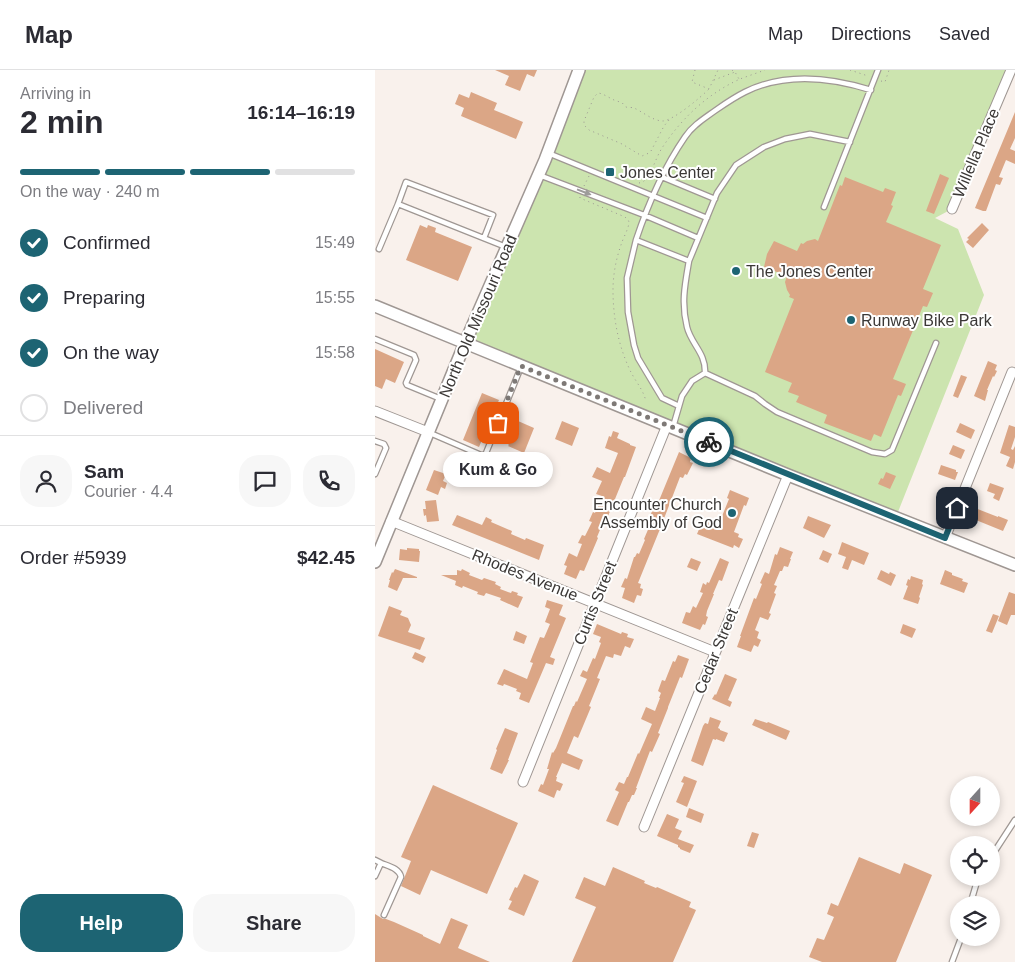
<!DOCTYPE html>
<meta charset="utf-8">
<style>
:root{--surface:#fff;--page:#f7f7f7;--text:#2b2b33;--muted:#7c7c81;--line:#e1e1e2;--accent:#1d6473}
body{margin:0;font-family:Helvetica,sans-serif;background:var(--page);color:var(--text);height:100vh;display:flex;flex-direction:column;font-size:19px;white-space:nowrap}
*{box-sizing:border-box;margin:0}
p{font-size:16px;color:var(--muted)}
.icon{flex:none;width:28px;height:28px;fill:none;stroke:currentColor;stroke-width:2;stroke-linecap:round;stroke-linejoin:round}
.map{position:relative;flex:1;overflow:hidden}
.side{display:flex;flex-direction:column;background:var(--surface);width:375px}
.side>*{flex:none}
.needle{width:32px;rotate:201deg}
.tools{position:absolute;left:575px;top:706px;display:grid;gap:10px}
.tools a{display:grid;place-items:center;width:50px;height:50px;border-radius:50%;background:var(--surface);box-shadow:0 2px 8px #0003;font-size:25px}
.pin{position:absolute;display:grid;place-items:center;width:42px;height:42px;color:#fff;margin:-21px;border-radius:10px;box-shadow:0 2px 8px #0006}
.courier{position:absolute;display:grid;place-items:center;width:50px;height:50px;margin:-25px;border:4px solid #1d6473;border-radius:50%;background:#fff;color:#222;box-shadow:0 1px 6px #0007}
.bubble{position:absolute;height:35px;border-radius:18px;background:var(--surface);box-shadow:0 2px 8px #0003;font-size:16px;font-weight:700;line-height:35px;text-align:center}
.headline em{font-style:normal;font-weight:700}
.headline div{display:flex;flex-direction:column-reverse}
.headline{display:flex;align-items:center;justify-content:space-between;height:85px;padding:0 20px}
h1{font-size:32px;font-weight:700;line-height:38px}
.bar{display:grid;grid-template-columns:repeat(4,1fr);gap:8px 5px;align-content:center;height:60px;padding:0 20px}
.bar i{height:6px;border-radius:4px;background:var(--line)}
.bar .current{background:var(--accent)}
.bar p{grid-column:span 4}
.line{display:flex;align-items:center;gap:12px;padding:0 20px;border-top:1px solid var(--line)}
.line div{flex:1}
.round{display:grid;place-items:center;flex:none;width:52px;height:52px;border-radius:20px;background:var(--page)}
ol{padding:0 20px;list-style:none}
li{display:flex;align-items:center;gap:15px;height:55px}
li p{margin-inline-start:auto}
li .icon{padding:5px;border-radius:50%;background:var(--accent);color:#fff;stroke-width:4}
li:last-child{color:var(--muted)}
li i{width:28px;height:28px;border:2px solid var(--line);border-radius:50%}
.primary-button{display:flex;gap:10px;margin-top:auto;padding:10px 20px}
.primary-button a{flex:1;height:58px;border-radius:20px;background:var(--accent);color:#fff;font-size:20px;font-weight:700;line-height:58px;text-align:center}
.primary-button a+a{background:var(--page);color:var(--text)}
header{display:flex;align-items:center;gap:30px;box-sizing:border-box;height:70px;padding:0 25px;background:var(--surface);border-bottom:1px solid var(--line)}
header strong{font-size:24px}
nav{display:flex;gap:28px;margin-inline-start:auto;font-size:18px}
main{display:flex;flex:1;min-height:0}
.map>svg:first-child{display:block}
.green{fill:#cce4af}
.building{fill:#dba686}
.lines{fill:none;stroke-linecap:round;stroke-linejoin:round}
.service-casing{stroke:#9f9793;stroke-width:7}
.minor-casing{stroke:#9f9793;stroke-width:11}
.secondary-casing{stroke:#9f9793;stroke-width:14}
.path{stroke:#9c9793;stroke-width:1;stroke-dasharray:1 4;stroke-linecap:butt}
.service{stroke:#fff;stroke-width:4.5}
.minor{stroke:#fff;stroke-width:9}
.secondary{stroke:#fff;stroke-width:11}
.oneway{fill:#9d9c9a}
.done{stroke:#7e7976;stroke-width:5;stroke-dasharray:0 9}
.route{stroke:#1d6473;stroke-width:6}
.poi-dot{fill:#1d6473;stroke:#fff;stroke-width:2}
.labels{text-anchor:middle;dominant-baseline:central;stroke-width:4;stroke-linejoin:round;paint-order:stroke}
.street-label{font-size:16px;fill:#3b3836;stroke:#fff}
.poi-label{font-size:16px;fill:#3b3836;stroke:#fff;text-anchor:start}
</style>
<header>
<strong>Map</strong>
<nav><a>Map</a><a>Directions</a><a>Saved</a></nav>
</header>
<main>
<section class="side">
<div class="headline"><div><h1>2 min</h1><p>Arriving in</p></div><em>16:14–16:19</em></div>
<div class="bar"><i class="current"></i><i class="current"></i><i class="current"></i><i></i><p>On the way · 240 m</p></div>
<ol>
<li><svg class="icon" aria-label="check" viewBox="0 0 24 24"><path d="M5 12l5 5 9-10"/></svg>Confirmed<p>15:49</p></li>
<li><svg class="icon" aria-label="check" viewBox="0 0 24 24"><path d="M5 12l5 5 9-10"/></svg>Preparing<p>15:55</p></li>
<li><svg class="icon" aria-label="check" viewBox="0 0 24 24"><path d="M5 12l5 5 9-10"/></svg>On the way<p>15:58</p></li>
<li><i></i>Delivered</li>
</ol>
<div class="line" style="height:90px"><a class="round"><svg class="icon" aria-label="person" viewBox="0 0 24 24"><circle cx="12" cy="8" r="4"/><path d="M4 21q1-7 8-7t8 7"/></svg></a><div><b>Sam</b><p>Courier · 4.4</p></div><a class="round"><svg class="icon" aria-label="chat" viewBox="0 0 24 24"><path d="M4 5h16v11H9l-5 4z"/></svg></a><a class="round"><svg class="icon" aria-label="phone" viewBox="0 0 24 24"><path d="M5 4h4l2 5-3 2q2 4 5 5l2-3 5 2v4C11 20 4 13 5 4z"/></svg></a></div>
<div class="line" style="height:65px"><div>Order #5939</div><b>$42.45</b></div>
<div class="primary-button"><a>Help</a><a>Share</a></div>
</section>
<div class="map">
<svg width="640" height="892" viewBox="0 0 640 892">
<rect width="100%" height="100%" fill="#f9f1ec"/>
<!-- green -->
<path class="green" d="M204 0H636L577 139 560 148 583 159 609 225 521 447 90 273Z"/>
<!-- building -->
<path class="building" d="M120 0H162L159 7 152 4 145 21 130 15 134 6Z
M96 22 122 33 119 40 148 52 141 69 86 46 89 38 80 34 84 24 94 28Z
M640 42V68L635 79 640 81V94L631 90 624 107 628 108 625 115 621 114 611 141H608L600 138Z
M565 104 574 108 559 144 551 141Z
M470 107 508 122 510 118 521 122 516 135 518 136 511 152 566 175 548 219 558 223 552 237 548 236 518 309 531 314 526 326 523 325 506 367 499 364 496 371 449 353 452 345 421 332 424 326 413 322 417 313 390 302 419 229 414 227 415 225 412 220 410 212 412 206 389 197 392 184 399 171 422 181 426 173 428 174 432 171 440 169 443 171 465 115 467 116Z
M607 153 614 160 598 178 591 172 594 169 592 168Z
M45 155 52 158 53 155 61 158 60 162 97 177 83 211 31 190Z
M0 279 29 292 20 313 11 309 7 319 0 316Z
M613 291 622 295 620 300 622 301 619 307 618 306 612 320H613L610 331 599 326Z
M586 305 592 307 583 328 578 326Z
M107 323 124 330 104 377 88 370Z
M143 351 159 358 149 383 133 376 134 375 133 374 141 355H142Z
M187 351 204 358 197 376 180 369Z
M585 353 600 360 596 369 581 362Z
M634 355 640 357V367L636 379 638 380 640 376V392L638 399 631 396 635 387 625 383Z
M238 361 244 363 242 368 255 374V375L261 377 250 407H249L229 456 227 455 222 467 223 468 209 501 205 500 201 509 189 504 192 496 189 495 194 483 202 487 207 474 203 473 207 465 210 466 217 452 214 451 218 442 220 443 227 426 221 424 227 411 217 407 222 397 235 403 243 383 230 378 234 366 236 367Z
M578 375 590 380 586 389 574 384Z
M304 382 316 388 315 392 318 393 312 405 310 404 308 408 305 407 285 459 263 513 266 514 265 518 268 519 266 526 262 525 259 533 247 528 250 518 246 517 250 508 252 509 259 487H260L262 483 264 484 270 470 269 469 275 455 274 454 275 450H274L278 438 280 439 283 433Z
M566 395 581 400V402H583L580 410 563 404Z
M59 400 71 404 68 411 72 413 70 419 66 417 63 425 51 420Z
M511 402 521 406 515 419 503 414 506 408 508 409Z
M615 413 629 418 624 431 618 428 620 424 612 421Z
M355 420 374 428 371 436 369 435 359 462 364 464 363 467 368 469 364 478 359 475 358 478 322 464 328 450 343 456 354 429 352 428Z
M61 430 64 451 52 452 51 445 49 446 48 439H51L50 431Z
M600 438 623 447V446L633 450 628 461 596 448Z
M82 445 107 455 111 447 117 450 116 452 137 461 136 464 150 470 151 468 169 475 164 490 77 455Z
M433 446 456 455 449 468 428 458Z
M467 472 494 483 489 495 477 490 473 500 467 498 471 487 463 484Z
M405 477 418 482 415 489H416L413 497 409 496 407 501H405L399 515 402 516 399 523 401 524 394 543 396 544 393 550 385 547 380 560 384 562 382 568 386 570 383 577 379 575 376 582 362 577 366 566H365L379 528 381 529 387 514 385 513 390 502 394 504 400 484 402 485Z
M32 478 44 479V481H45L44 492 24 490 25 479 32 480Z
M448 480 457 484 453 493 444 489Z
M316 488 326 492 322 501 312 497Z
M345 488 354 492 347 511 344 510 338 524H339L332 541 331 546 333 547 330 555 328 554 325 560 307 553 311 542 315 543 318 536 321 538 328 523 325 522 328 513 331 515 332 512 334 513Z
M20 499 42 507V508H28L22 521 13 517 15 510H14L17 502 18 503Z
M87 499 95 503 94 505 107 510 109 508 121 512 120 514 126 517 125 519 136 523 137 521 143 523 142 525 148 527 143 538 125 530 126 528 111 523 109 526 102 524 103 522 88 516 87 518 80 515 81 511 66 505H82V500L86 501Z
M506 500 514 504 515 502 521 505 516 516 502 509Z
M570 500 577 503V505L588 509 587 511 593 513 589 523 565 514Z
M536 506 548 510 547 514 548 515 544 527 545 528 543 534 528 529 533 516 531 515 533 509 535 510Z
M634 522 640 524V545H636L632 555 623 551Z
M172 530 188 535 184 545 191 548 175 587 180 589 178 595 171 593 154 633 144 629 146 623 141 621 142 619 129 614 128 616 122 614 129 599 152 609 158 593 155 592 165 567 169 568 175 554 170 552 175 539 170 537Z
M14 536 27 541 25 545 33 548 36 555 33 562 50 568 45 580 3 566Z
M618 544 624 546 617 563 611 561Z
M222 554 246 564 247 562 253 564 252 567 259 569 255 578 250 576 246 586 239 584 238 588 231 586 222 608 225 609 214 636 216 637 203 668 199 666 192 683 208 690 204 700 187 693 181 707H182L181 711 188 714 185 721 182 720 179 728 163 721 166 714 168 715 174 699H172L177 682 178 683 181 678 198 636H199L201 631 202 632 212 609 205 606 208 600 212 602 218 588 220 589 226 573 224 572 226 567 218 564Z
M528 554 541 559 537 568 525 563Z
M141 561 152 566 149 574 138 570Z
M40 582 51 587 48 593 37 588Z
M303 585 314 589 307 608 305 607 293 637V638L283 663 285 664 277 682 275 681 261 718H262L259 725H257L254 732H253L243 756 231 751 244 722 240 720 244 712 249 714 252 707H253L263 683 264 684 277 654 266 649 271 637 280 641 285 628H284L286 623 283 621 287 610 290 611 298 591 300 592Z
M350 604 362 609 353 630 357 632 355 637 337 629 340 624 341 625Z
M335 647 346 651 343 658 345 659V660L353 663 349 672 341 669V670L338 669 328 696 316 691 328 656 330 653 333 654Z
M380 649 392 653 393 652 415 661 411 670 377 655Z
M130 658 143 663 133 690H134L127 704 115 699 122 680 121 679Z
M309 706 322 711 312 737 301 732 309 713 306 712Z
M58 715 143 753 112 824 56 800 45 825 26 816 36 791 26 787Z
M314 738 329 744 326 753 311 747Z
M292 744 304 749 300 758 307 761 303 769 319 775 315 783 305 779V778L303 777V775L282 766Z
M377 762 384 764 379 778 372 776Z
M484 787 525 804 529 793 557 805 521 892H447L434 887 442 868 449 870 459 847 452 844 456 833 463 836Z
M238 797 270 811 269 813 281 818 282 817 316 832 314 837 321 840 298 892H197L221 837 200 828 209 807 230 816Z
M149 804 164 811 149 846 133 839 137 831 134 830 140 817 142 818Z
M0 844 8 849H11L19 852 48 865V866L65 874 76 848 93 855 83 878 115 892H0Z"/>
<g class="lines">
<!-- service casing -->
<g class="service-casing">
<path id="service" d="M173 83 332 148
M164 105 269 145 323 168
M287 107 340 129
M23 134 31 112 118 145 109 168
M449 137 503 0
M261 170C273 134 288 99 310 67 318 55 330 48 341 40 351 33 360 27 370 22 410 2 455 7 496 20
M4 179 23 134 131 177
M314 191 342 123 361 95 389 77 410 69 435 64 475 72
M0 269 39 285 41 290 31 313 32 315 66 329
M304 336 287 328 263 288 259 275 253 242 252 208 261 170 314 191C310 214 306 233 312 257 316 274 331 283 330 303
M298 357 307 326 317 311 330 303 380 326 390 334 402 342 497 382 510 384 517 380 561 273
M55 363 106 385H109L111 383 146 297
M0 371 9 374 11 378 0 404
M616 787 640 750
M0 790 6 793 0 806
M6 793C13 796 24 798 26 807L9 845
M595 835 603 808
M577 892 586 868"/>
</g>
<!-- minor casing -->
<g class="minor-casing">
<path id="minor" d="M577 139 636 0
M0 341 53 362
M16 451 340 582
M570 468 637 302
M148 712 292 355
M269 757 413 405"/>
</g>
<!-- secondary casing -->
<g class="secondary-casing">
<path id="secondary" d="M0 236 413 405 640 495
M0 492 90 273 170 90 204 0"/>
</g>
<!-- path -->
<path class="path" d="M320 0 317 12 334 19 343 0
M357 0 360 2 364 9
M475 0 493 6
M339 10 360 2
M506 11 510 12 514 0
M294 50 289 56 276 81 274 83 267 86 247 74 214 60 209 55V51L219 27 223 23C231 24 237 31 246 32 248 33 249 36 251 37 254 38 257 37 259 38 268 42 278 51 288 51 299 50 326 27 334 19
M264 113 268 112C277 104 280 89 287 78 306 49 332 24 365 9 373 6 382 3 390 0
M209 116 214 106
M205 127V128L250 147C252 149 254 150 254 153 253 160 248 168 246 175 241 189 238 205 238 220 238 247 243 274 254 298 259 310 269 320 271 332"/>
<!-- service -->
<use href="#service" class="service"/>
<!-- minor -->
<use href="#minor" class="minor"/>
<!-- secondary -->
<use href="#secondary" class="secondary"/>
</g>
<!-- one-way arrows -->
<defs><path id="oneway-solid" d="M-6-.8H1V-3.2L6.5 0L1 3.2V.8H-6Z" transform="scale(1.25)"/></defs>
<use class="oneway" href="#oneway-solid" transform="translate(209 122) rotate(21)"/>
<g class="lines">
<!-- done -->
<path class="done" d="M123 353 146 296 334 372"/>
<!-- route -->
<path class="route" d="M334 372 570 468 582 438"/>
</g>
<!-- markers -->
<g class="poi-dot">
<rect x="230" y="97" width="10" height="10" rx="2.5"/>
<circle cx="361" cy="201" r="5"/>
<circle cx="476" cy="250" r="5"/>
<circle cx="357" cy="443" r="5"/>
</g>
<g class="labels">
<!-- street labels -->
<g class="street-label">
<text transform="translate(601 83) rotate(-67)">Willella Place</text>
<text transform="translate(103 246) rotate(-67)">North Old Missouri Road</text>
<text transform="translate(150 505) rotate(22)">Rhodes Avenue</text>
<text transform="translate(220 533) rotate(-68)">Curtis Street</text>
<text transform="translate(341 581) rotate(-68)">Cedar Street</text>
</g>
<!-- poi labels -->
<g class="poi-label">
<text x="245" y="102">Jones Center</text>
<text x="371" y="201">The Jones Center</text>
<text x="486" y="250">Runway Bike Park</text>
<text x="347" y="434" text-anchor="end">Encounter Church<tspan x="347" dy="18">Assembly of God</tspan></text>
</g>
</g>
</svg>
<div class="tools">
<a><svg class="needle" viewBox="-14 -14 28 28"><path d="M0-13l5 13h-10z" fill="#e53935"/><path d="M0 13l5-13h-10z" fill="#7c7c81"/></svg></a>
<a><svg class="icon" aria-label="locate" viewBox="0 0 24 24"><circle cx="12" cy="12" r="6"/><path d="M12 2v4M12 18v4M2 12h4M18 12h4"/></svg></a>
<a><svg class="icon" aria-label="layers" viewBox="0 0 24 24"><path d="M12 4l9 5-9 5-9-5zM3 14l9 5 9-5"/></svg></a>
</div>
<div class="pin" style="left:123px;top:353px;background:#ea580c"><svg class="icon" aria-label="bag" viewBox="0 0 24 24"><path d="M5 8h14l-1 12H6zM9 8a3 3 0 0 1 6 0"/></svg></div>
<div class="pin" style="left:582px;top:438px;background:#1f2937"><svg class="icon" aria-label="home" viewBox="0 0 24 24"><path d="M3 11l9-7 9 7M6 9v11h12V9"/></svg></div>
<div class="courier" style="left:334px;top:372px"><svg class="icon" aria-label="bike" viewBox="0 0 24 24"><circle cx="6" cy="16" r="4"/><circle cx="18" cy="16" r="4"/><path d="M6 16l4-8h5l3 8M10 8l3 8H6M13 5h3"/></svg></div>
<div class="bubble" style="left:68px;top:382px;width:110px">Kum &amp; Go</div>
</div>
</main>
